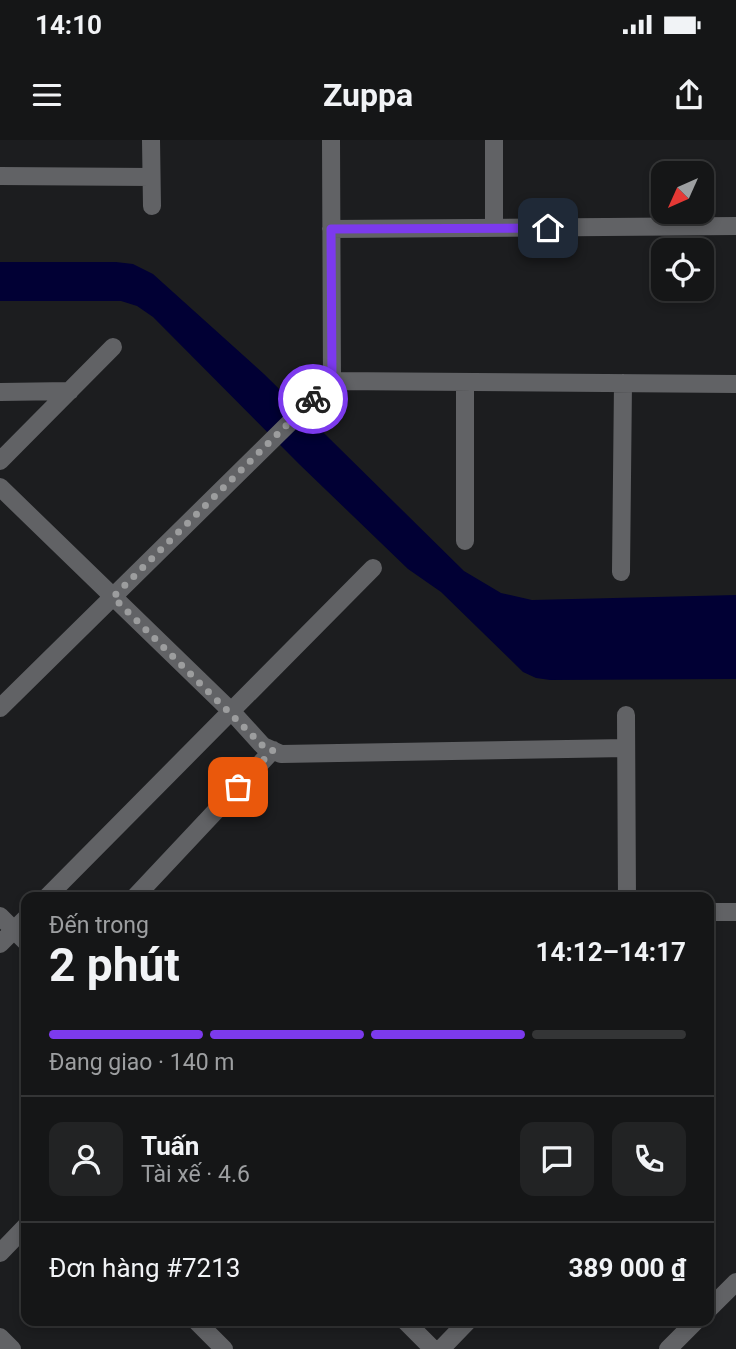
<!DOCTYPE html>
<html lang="vi">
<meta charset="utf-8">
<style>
:root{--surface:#151617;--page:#222324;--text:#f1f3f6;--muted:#9d9fa1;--line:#343536;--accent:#7c3aed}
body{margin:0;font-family:Roboto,sans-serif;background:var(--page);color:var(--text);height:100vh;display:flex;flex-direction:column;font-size:26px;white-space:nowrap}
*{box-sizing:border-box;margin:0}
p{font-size:23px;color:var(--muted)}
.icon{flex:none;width:38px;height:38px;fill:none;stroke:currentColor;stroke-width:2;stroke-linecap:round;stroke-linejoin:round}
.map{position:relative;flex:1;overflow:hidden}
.drawer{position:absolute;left:21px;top:752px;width:693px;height:434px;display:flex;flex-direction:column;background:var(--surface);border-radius:14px;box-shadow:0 4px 10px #0003,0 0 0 2px var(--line)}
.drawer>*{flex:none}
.needle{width:46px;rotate:225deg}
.fabs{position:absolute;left:651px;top:21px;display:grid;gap:14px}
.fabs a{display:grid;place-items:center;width:63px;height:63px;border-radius:14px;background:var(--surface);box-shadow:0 4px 10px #0003,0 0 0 2px var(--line);font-size:35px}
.pin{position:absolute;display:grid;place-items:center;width:60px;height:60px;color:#fff;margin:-30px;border-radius:14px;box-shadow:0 4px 10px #0006}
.courier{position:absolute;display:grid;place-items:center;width:70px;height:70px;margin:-35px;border:5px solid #7c3aed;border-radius:50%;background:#fff;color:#222;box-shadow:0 2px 9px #0007}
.summary em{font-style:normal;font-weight:700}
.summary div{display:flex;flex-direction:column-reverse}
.summary{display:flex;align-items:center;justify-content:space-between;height:119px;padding:0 28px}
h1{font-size:46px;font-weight:700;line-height:52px}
.bar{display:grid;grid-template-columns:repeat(4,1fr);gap:10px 7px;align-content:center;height:84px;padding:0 28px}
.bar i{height:9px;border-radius:5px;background:var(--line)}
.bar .active{background:var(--accent)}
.bar p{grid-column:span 4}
.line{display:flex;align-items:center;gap:18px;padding:0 28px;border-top:2px solid var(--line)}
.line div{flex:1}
.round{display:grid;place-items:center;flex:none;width:74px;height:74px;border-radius:14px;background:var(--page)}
.status{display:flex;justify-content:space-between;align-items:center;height:49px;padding:0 35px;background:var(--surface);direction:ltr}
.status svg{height:19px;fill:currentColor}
header{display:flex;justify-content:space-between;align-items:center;height:91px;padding:0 28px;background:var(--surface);font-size:32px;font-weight:700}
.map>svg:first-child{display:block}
.water{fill:#010034}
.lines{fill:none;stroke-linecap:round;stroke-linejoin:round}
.minor{stroke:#616265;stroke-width:18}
.done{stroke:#9c9d9e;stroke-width:7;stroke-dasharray:0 12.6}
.route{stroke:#7c3aed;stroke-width:9}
</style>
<div class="status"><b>14:10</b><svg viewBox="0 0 49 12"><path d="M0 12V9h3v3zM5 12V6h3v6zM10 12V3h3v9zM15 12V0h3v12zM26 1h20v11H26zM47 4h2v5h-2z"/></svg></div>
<header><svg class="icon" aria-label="menu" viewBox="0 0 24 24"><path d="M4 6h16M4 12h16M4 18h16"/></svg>Zuppa<svg class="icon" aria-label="share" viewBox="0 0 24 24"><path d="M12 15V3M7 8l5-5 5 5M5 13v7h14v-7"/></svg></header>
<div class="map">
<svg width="736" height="1209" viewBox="0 0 736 1209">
<rect width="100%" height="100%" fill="#1c1d1f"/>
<!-- water -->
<path class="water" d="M0 122H116L133 124 153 134 264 234 464 431 501 453 532 460 736 455V539L550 540 536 538 523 532 441 452 408 429 299 324 153 177 137 166 121 161H0Z"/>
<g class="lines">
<!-- minor -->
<path class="minor" d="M151 0 152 66
M331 0 332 241
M0 36 151 37
M494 88V0
M331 89 736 86
M0 252 70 251
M0 321 113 207
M0 347 232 572 263 606 281 614 626 608
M465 401V242
M621 432 623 243
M0 568 332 241 736 244
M626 575 627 758
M46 758 373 428
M134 758 273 610
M709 772H736
M0 776 26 802
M0 804 26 778
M0 1113 26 1086
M709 1169 736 1142
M196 1181 224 1209
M405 1181 433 1209
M0 1197 12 1209
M441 1209 468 1181
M668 1209 696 1181"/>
</g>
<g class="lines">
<!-- done -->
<path class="done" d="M238 647 273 610 263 606 113 457 313 259"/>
<!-- route -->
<path class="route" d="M313 259 332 241 331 89 548 88"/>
</g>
</svg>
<div class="fabs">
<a><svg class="needle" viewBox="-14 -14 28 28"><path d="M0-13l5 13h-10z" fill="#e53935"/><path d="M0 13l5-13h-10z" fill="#9d9fa1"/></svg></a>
<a><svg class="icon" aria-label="locate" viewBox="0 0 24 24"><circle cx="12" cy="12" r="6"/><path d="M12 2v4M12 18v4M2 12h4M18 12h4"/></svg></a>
</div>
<div class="pin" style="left:238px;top:647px;background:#ea580c"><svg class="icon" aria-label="bag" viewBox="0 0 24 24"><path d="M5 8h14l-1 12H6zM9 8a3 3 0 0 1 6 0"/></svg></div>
<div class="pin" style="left:548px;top:88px;background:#1f2937"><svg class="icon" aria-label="home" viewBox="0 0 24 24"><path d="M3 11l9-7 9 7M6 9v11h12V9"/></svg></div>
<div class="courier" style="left:313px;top:259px"><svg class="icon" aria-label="bike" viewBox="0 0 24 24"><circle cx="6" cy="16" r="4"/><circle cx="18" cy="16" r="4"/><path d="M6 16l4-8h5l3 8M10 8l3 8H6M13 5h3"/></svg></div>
<section class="drawer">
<div class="summary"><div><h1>2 phút</h1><p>Đến trong</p></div><em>14:12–14:17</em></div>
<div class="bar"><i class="active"></i><i class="active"></i><i class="active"></i><i></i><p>Đang giao · 140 m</p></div>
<div class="line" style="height:126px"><a class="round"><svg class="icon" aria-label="person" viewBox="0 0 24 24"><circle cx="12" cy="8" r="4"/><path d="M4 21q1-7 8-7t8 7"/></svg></a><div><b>Tuấn</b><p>Tài xế · 4.6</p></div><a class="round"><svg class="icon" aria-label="chat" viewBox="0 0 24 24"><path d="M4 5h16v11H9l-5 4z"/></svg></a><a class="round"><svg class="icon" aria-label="phone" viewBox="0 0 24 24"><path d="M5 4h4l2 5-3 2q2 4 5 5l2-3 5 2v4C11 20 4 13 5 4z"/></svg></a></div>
<div class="line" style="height:91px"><div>Đơn hàng #7213</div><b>389 000 ₫</b></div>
</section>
</div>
